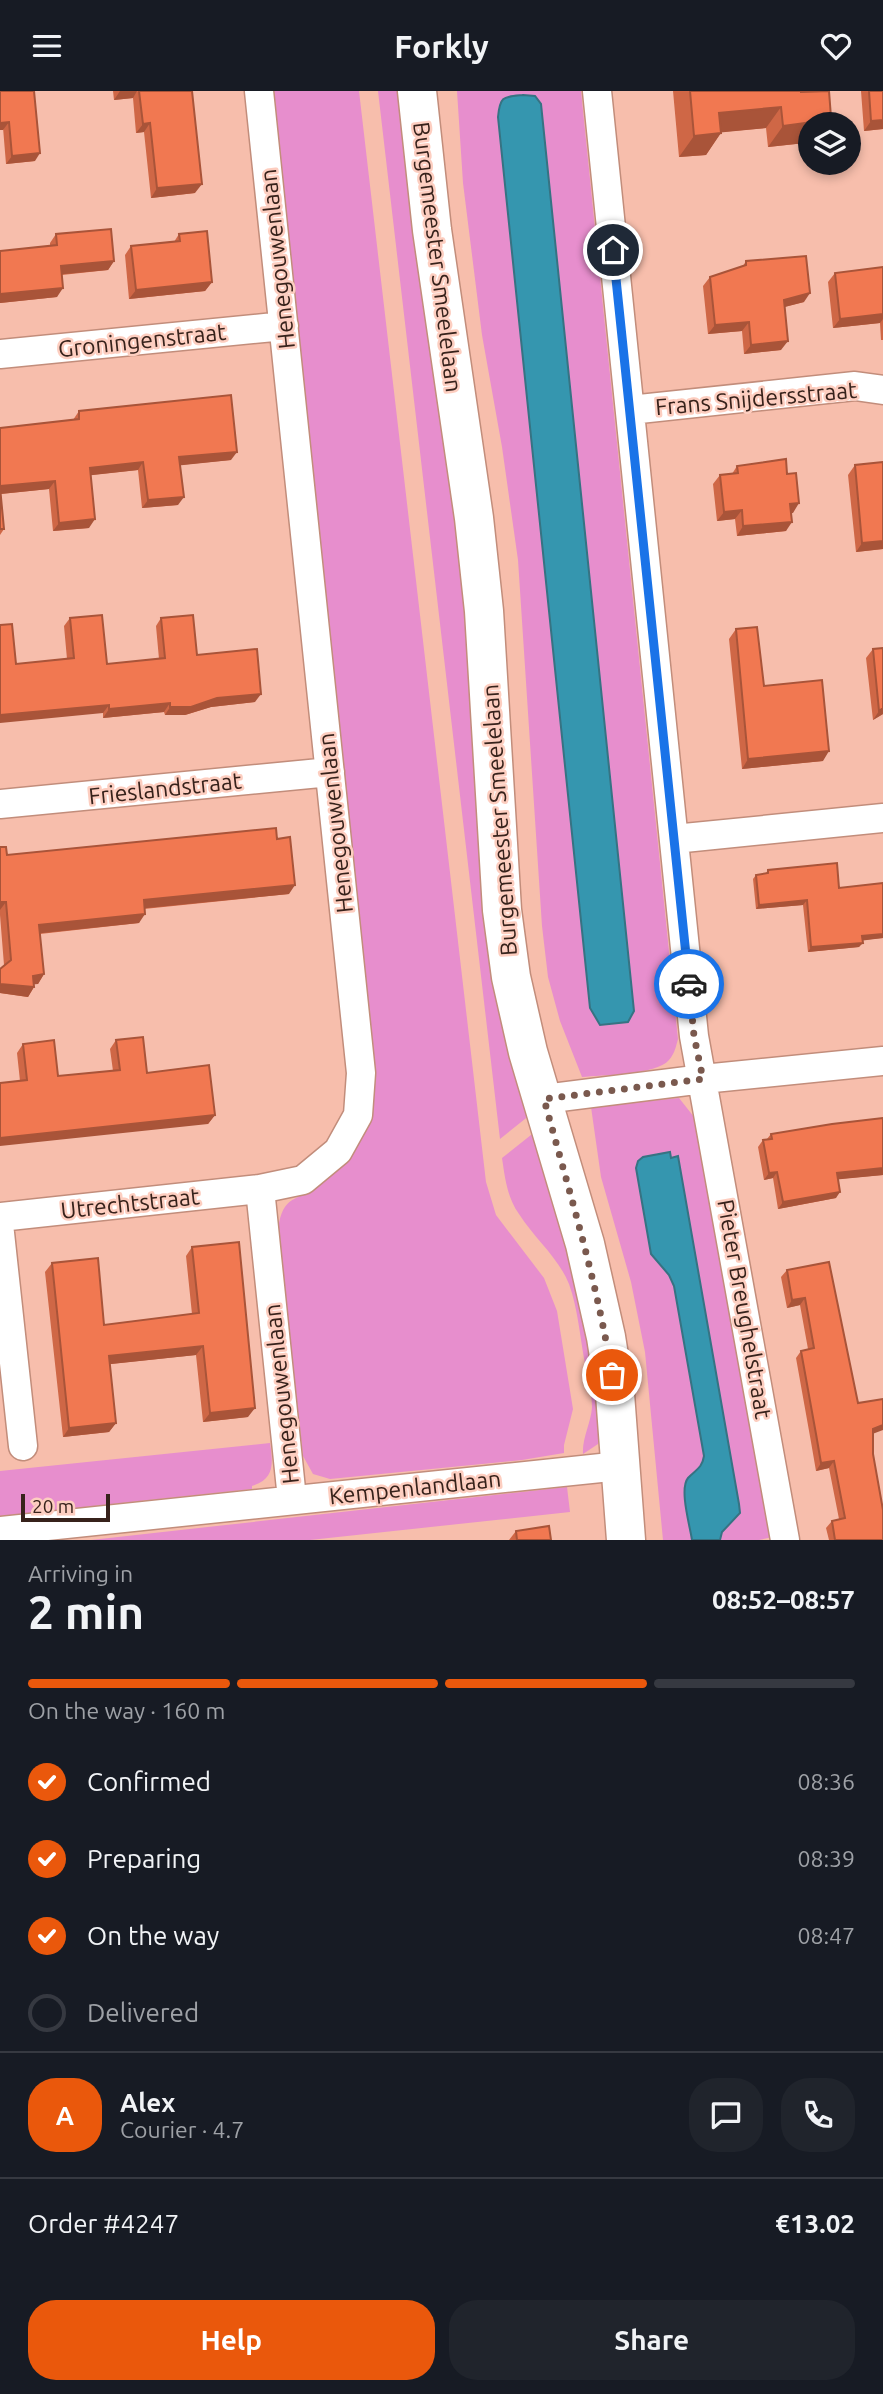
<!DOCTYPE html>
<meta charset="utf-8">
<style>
:root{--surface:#171b24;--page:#20242c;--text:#f1f3f6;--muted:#9ea1a6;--line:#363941;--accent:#ea580c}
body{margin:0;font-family:Ubuntu,sans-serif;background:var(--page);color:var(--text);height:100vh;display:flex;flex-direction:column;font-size:26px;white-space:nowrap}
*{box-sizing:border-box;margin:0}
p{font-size:23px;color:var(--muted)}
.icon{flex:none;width:38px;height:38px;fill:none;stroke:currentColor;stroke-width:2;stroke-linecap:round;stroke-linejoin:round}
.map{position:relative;height:1449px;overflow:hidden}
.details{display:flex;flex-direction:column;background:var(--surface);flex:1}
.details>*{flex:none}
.fabs{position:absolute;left:798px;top:21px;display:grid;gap:14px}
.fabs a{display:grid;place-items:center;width:63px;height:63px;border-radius:50%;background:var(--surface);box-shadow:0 4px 10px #0003;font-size:35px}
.scale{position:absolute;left:21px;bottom:18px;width:89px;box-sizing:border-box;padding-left:7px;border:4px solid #37221b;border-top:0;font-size:19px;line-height:24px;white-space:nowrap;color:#37221b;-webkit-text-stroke:5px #fdcec0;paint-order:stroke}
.pin{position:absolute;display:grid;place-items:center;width:60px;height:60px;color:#fff;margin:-30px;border:4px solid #fff;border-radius:50%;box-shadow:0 2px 7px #0007}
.courier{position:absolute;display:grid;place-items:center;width:70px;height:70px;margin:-35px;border:5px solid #1a73e8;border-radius:50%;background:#fff;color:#222;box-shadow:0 2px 9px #0007}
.overview em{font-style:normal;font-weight:700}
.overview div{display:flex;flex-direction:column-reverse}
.overview{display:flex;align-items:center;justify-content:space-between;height:119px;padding:0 28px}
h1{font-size:46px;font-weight:700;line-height:52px}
.bar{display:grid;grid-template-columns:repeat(4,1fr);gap:10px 7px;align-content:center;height:84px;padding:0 28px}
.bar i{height:9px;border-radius:5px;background:var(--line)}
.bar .selected{background:var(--accent)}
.bar p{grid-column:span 4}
.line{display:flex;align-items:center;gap:18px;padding:0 28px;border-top:2px solid var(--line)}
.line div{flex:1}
.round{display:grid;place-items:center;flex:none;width:74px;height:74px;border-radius:28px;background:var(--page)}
ol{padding:0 28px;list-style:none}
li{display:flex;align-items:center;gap:21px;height:77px}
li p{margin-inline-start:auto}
li .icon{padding:7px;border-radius:50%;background:var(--accent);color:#fff;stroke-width:4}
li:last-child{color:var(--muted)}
li i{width:38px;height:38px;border:4px solid var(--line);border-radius:50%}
.primary-button{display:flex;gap:14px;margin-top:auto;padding:14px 28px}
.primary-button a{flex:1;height:80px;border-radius:28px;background:var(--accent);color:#fff;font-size:28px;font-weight:700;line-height:80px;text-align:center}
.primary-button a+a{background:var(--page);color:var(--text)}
header{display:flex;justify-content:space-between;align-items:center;height:91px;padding:0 28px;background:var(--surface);font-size:32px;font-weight:700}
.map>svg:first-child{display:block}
.green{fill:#e78ecd;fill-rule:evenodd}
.water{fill:#3596af;stroke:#367383;stroke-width:2}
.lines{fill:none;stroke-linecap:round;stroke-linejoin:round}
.street-casing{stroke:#c28d7b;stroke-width:31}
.secondary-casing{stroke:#c28d7b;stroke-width:41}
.street{stroke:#fff;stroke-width:28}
.secondary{stroke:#fff;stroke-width:38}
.wall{fill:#cf6746}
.shaded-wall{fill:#a95439}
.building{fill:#f17851;stroke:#a95439;stroke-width:2}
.done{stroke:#7a594e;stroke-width:7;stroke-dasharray:0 12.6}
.route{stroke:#1a73e8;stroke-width:9}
.labels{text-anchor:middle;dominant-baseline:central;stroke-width:5;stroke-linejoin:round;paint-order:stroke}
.street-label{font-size:23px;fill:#37221b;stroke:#fdcec0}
</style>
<header><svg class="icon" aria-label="menu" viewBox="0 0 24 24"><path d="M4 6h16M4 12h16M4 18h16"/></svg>Forkly<svg class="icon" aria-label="heart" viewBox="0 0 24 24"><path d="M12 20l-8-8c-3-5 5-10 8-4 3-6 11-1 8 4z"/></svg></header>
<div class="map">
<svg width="883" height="1449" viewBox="0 0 883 1449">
<rect width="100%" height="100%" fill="#f7beac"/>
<!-- green -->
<path class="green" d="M274 0H359L486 1091 496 1124 544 1187 557 1220 573 1318 564 1354V1362L522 1369 330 1388 313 1383 303 1365 278 1138C283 1103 296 1111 320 1094 356 1068 375 1031 375 987Z
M378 0H403L530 1024 500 1048Z
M457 0H581L678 948C676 955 675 962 669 969 656 984 602 984 582 986L560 930 548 886 542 835 518 469 502 356 482 244 463 92ZM523 4 535 5 541 13 634 920 590 917 498 26C500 5 503 6 523 4Z
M679 1007 698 1031 773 1446 759 1449H720L722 1441 740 1423 739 1413 678 1066 671 1067 670 1061 636 1077 651 1163 669 1184 674 1195 704 1365C701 1378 695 1379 688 1388 679 1398 690 1435 692 1449H663L645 1261 631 1191 601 1086 591 1016Z
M536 1040 583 1201 602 1344 598 1353 583 1363C582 1347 591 1332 592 1316 592 1302 587 1287 585 1273 580 1246 578 1218 569 1193 558 1166 535 1148 519 1123 507 1106 505 1087 502 1067Z
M270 1352C273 1372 275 1388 252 1395V1398L0 1425V1380Z
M567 1396 570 1421 310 1449H91Z"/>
<!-- water -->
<path class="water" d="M523 4 535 5 541 13 634 920 628 931 600 934 590 917 498 26C500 5 503 6 523 4Z
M670 1061 671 1067 678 1065 739 1413 740 1422 722 1441 720 1449H692C690 1435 679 1398 688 1387 695 1379 702 1378 704 1365L674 1195 669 1184 651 1163 636 1077 638 1070 643 1066Z"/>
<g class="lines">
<!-- street casing -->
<g class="street-casing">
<path id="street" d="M597 0 694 945 785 1449
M0 263 284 235
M630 319 855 295 883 299
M0 713 330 681
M674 748 883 727
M544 1008 703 988 883 970
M260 1098 292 1408
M0 1126 260 1098 303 1089 338 1060 358 1024 361 982 259 0
M0 1142 23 1355
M0 1440 620 1375"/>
</g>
<!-- secondary casing -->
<g class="secondary-casing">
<path id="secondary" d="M417 0 432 139 474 427 484 520 502 819 511 886 528 961 585 1153 606 1246 615 1303 626 1449"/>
</g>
<!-- street -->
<use href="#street" class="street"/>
<!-- secondary -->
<use href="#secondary" class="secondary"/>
</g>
<!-- wall -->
<path class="wall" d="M0 0 35 70 6 73Z
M113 0H192L195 102 151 107 144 41 136 42 133 7 114 9Z
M673 0H801V1L831 26 826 33H810V48H808L805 52 768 56 766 37 721 41 706 64 679 66Z
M861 0H883V38L864 40Z
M56 143 114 170 108 179 62 184 57 206 0 212V160L50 155V152Z
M179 143 212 191 205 200 129 208 125 164 131 155 174 151Z
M746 170 804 211 784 216 781 259 744 263 742 240 708 243 703 195 710 186 743 175Z
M883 176V249H881L880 232 833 237 828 191 835 182Z
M79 320 231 369 180 374 178 414 142 417 138 379 91 384 89 437 53 440 49 398 1 403 4 438 0 444V337L73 329Z
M883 371V458L856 461 848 384 855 374Z
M737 375 787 383 793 422H791L786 440 737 445 735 428 717 430 713 393 720 384 732 383Z
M70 527 107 573 159 568 156 535 161 527 197 564 255 611 211 616 185 624H165L164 621 103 627V622L16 573 67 568 64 535Z
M736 538 764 595 823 670 742 678 729 548Z
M873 558 883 623 873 629 866 567Z
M277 748 289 803 144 818 139 832 40 843 44 883 38 893H34V896L28 906 0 902V878L4 874 0 824V756L7 764Z
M768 779 839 797 883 792V847L862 849 859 856 808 861 803 814 756 818 753 788 756 784 766 782Z
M116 949 147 982 215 1024 208 1033 20 990 17 962 23 953 58 985 113 980 110 958Z
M883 1027V1084L838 1088 836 1107 778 1118 773 1087 764 1089 758 1056 763 1049 767 1048 771 1043Z
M192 1156 248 1326 203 1331 196 1264 110 1273 116 1332 109 1341 63 1346 45 1181 52 1172 104 1234 192 1223 186 1165Z
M829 1171 858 1312 873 1343V1363L883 1449H829L826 1437 832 1430 839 1428 829 1377 816 1380 811 1351 796 1267 801 1260 808 1258 800 1214 787 1217 781 1186 787 1179Z
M516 1440 551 1449H509Z"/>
<!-- shaded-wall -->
<path class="shaded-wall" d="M120 0H137L133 7 114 9Z
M781 16 766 37 705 43 719 22Z
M831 26 826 33H810V48H808L805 52 768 56 783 35Z
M883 29V38L864 40 871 30Z
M9 31 3 39H0V32Z
M150 32 144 41 136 42 143 33Z
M721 42 706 64 679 66 694 45Z
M40 62 35 70 6 73 12 65Z
M202 93 195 102 151 107 157 97Z
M114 170 108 179 54 184 61 175Z
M212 191 205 200 129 208 136 199Z
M63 197 57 206 0 212V203Z
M810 202 804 211 777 218 784 209Z
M883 223V228L880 232 833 237 840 228Z
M749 231 742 240 708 243 715 234Z
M788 250 781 259 744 263 751 254Z
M237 361 231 369 174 375 179 366Z
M143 371 138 379 84 385 90 377Z
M55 390 49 398 0 403V395Z
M184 406 178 414 142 417 148 409Z
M799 412 793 422 784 423 790 413Z
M742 419 735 428 717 430 724 421Z
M95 428 89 437 53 440 59 432Z
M792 431 786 440 737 445 743 435Z
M883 450V458L856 461 862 452Z
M261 603 255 611 211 616 185 624H165L170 616 217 607Z
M170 612 164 621 103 627 109 618Z
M109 614 103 622 0 632V624Z
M883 617V623L873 629 879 620Z
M829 660 823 670 742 678 748 668Z
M295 794 289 803 137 818 144 809Z
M807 809 803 814 756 818 759 814Z
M0 811H6L0 819Z
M145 823 139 832 33 843 39 834Z
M883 843V847L859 850 862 845Z
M863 852 859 856 808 861 811 856Z
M44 883 38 893 27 894 33 885Z
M0 893 34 896 28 906 0 902Z
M215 1024 208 1033 0 1055V1047Z
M883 1077V1084L832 1089 837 1082Z
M777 1081 773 1087 764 1089 769 1082Z
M840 1101 836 1107 778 1118 783 1111Z
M805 1207 800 1214 787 1217 792 1209Z
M203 1255 196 1264 102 1274 109 1265Z
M255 1317 248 1326 203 1331 210 1322Z
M116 1332 109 1341 63 1346 69 1337Z
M883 1334V1339L867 1345 873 1338Z
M834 1370 829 1377 816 1380 821 1372Z"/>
<!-- building -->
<path class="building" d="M0 0H34L40 62 12 65 9 31 0 32Z
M139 0H192L202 93 157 97 150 32 143 33Z
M690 0H801V1L829 0 831 26 820 27V30L783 35 781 16 719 22 721 42 694 45Z
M869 0H883V29L871 30Z
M111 138 114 170 61 175 63 197 0 203V160L57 154 56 143Z
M207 140 212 191 136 199 131 155 180 150 179 143Z
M806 165 810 202 784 209 788 250 751 254 749 231 715 234 710 186 746 174V170Z
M883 176V223L840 228 835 182Z
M231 304 237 361 179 366 184 406 148 409 143 371 90 377 95 428 59 432 55 390 0 395V337L79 328V320Z
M786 368 787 383 796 382 799 412 790 413 792 431 743 435 742 419 724 421 720 384 738 382 737 375Z
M883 371V450L862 452 855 374Z
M0 396 4 438H0Z
M102 524 107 573 165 567 161 527 193 524 197 564 257 558 261 603 217 607 191 616H170V612L109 618V614L0 624V534L12 533 16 573 74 567 70 527Z
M757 536 764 595 822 589 829 660 748 668 736 538Z
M883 557V617L879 620 873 558Z
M276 737 277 748 290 746 295 794 144 809 145 823 39 834 44 883 33 885 34 896 0 893V878L11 869 6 811H0V756H6L7 764Z
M837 772 839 797 883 792V843L862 845 863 852 811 856 807 809 759 814 756 784 768 782V779Z
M143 946 147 982 209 974 215 1024 0 1047V992L27 989 23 953 54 949 58 985 120 979 116 949Z
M883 1027V1077L837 1082 840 1101 783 1111 777 1081 769 1082 763 1049 772 1048 771 1043 832 1033Z
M239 1151 255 1317 210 1322 203 1255 109 1265 116 1332 69 1337 52 1172 98 1167 104 1234 199 1222 192 1156Z
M829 1171 858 1312 883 1308V1334L873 1338V1363L883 1419V1449H835L832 1430 845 1427 834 1370 821 1372 816 1343 801 1260 814 1257 805 1207 792 1209 787 1179Z
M549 1435 551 1449H517L516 1440Z"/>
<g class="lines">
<!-- done -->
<path class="done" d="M612 1284C597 1190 569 1100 544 1008L703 988 694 945 689 893"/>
<!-- route -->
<path class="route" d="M613 159 689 893"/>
</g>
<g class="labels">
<!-- street labels -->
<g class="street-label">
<text transform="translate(438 166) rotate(83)">Burgemeester Smeelelaan</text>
<text transform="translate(277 168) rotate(-96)">Henegouwenlaan</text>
<text transform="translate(142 249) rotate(-6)">Groningenstraat</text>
<text transform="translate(756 307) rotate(-5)">Frans Snijdersstraat</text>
<text transform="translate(165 697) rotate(-6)">Frieslandstraat</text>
<text transform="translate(499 729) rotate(-94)">Burgemeester Smeelelaan</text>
<text transform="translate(335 732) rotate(-96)">Henegouwenlaan</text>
<text transform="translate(130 1112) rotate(-6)">Utrechtstraat</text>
<text transform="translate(745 1218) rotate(80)">Pieter Breughelstraat</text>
<text transform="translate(281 1303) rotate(-96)">Henegouwenlaan</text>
<text transform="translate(415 1396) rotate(-6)">Kempenlandlaan</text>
</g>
</g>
</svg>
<div class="fabs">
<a><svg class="icon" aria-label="layers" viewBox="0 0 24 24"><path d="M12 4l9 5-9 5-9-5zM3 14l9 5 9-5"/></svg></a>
</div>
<div class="scale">20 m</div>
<div class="pin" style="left:612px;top:1284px;background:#ea580c"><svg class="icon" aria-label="bag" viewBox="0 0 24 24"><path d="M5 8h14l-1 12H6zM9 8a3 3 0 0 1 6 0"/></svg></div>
<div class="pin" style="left:613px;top:159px;background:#1f2937"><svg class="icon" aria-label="home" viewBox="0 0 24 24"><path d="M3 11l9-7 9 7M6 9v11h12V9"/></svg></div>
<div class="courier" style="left:689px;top:893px"><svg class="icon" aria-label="car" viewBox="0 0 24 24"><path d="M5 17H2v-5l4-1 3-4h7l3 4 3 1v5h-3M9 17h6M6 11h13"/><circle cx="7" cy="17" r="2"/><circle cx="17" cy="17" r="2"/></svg></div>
</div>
<section class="details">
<div class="overview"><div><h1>2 min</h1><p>Arriving in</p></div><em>08:52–08:57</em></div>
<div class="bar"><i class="selected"></i><i class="selected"></i><i class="selected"></i><i></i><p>On the way · 160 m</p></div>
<ol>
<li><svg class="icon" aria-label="check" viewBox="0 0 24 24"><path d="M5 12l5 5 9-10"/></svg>Confirmed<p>08:36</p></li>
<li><svg class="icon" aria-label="check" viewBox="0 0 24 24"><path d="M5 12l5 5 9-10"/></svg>Preparing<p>08:39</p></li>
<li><svg class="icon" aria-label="check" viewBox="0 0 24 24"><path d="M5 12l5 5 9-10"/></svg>On the way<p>08:47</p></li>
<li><i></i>Delivered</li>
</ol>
<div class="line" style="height:126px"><b class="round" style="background:var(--accent);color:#fff">A</b><div><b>Alex</b><p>Courier · 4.7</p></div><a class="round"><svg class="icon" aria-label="chat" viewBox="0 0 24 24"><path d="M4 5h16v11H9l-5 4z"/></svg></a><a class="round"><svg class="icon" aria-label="phone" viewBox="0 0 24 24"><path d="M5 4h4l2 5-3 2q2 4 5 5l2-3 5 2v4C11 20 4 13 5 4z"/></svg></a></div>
<div class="line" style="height:91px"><div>Order #4247</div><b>€13.02</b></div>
<div class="primary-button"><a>Help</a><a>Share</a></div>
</section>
